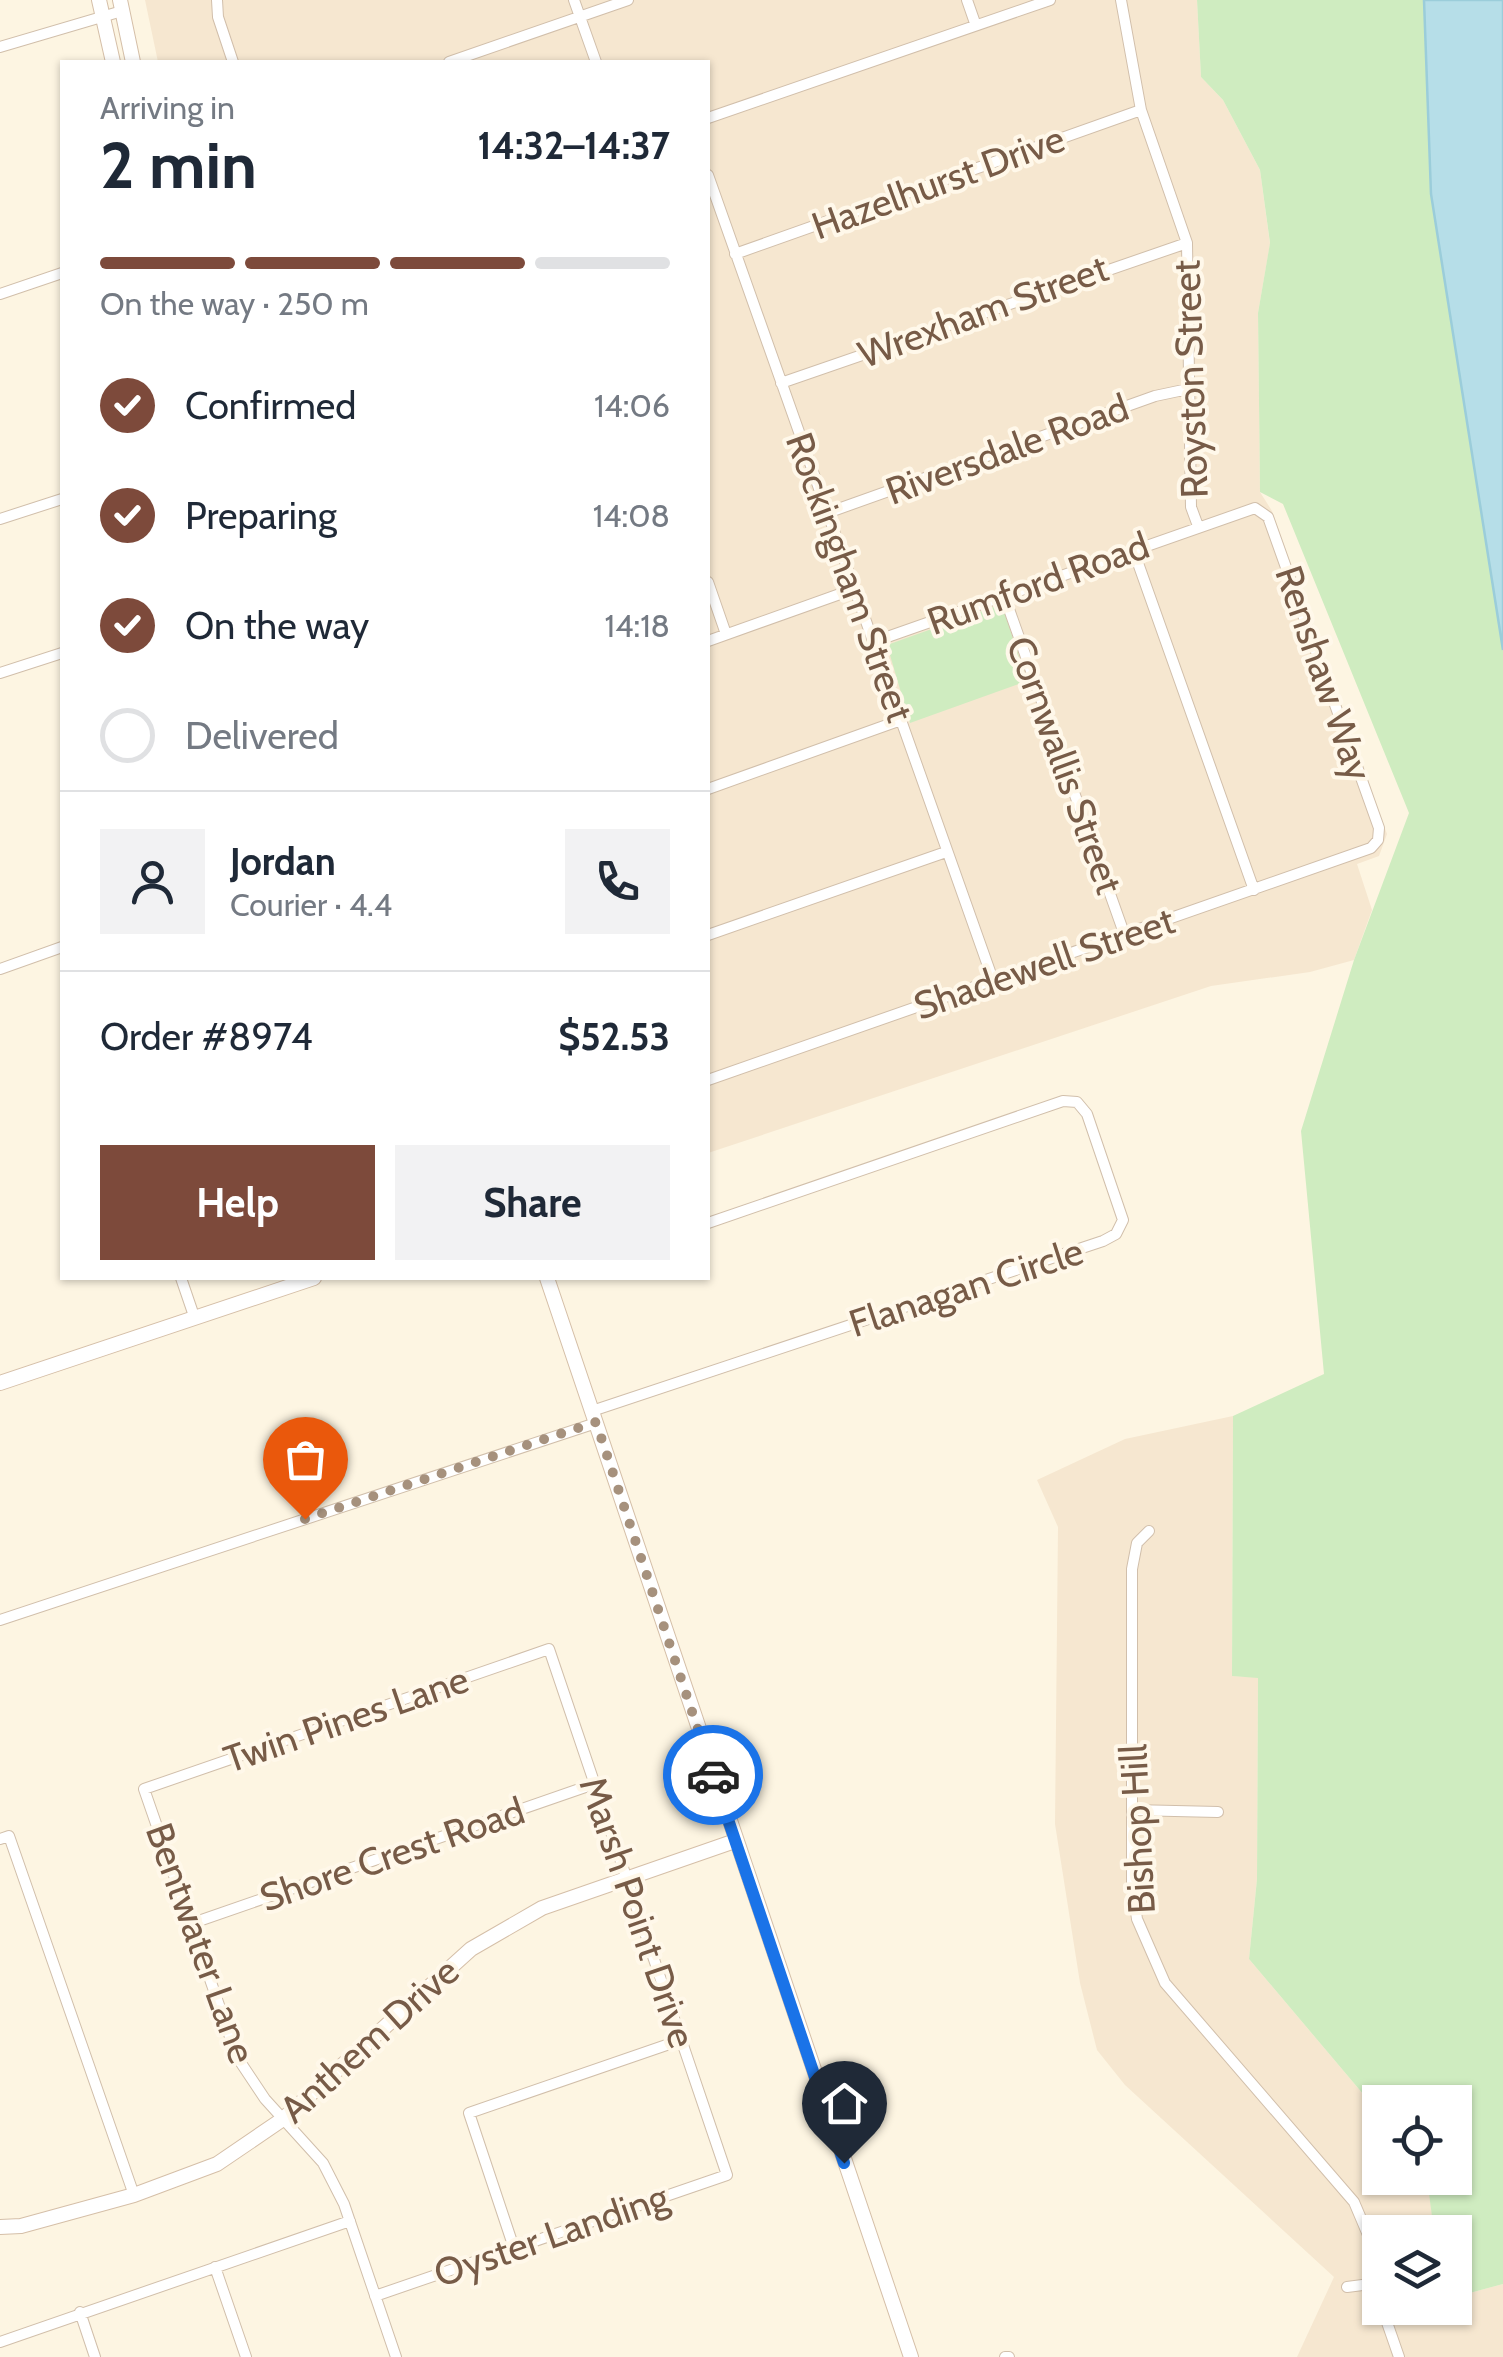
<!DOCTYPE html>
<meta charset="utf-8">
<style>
:root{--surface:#fff;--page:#f2f2f3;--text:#1f2937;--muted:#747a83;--line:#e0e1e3;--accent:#7d4a3b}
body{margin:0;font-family:Cabin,sans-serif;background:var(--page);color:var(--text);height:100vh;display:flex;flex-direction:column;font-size:38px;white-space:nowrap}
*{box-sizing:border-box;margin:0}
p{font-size:32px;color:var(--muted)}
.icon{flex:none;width:55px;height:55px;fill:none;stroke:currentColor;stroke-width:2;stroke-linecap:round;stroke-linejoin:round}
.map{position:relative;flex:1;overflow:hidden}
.side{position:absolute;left:60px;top:60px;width:650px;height:1220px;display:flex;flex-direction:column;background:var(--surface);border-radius:0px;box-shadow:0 2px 8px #0004}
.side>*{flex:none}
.fabs{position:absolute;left:1362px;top:2085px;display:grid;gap:20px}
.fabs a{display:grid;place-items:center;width:110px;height:110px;border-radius:0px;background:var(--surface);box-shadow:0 2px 8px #0004;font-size:50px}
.pin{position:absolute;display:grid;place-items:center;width:85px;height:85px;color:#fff;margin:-102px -42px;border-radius:50% 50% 50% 0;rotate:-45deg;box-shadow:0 0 10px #0007}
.pin .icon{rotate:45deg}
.courier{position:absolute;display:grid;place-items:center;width:100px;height:100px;margin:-50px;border:8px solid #1a73e8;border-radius:50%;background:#fff;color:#222;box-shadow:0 2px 12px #0007}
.summary em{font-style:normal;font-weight:700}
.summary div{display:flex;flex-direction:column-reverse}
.summary{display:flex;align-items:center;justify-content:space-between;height:170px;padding:0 40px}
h1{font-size:65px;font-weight:700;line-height:75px}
.bar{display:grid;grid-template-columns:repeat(4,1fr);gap:15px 10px;align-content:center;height:120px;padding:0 40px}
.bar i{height:12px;border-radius:8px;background:var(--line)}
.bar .active{background:var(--accent)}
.bar p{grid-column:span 4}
.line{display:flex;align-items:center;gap:25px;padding:0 40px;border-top:2px solid var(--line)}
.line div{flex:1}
.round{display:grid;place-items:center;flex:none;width:105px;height:105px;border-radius:0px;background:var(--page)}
ol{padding:0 40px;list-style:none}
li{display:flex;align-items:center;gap:30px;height:110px}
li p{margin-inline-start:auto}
li .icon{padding:10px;border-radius:50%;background:var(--accent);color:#fff;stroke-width:4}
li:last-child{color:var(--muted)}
li i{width:55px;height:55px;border:5px solid var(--line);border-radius:50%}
.action{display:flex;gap:20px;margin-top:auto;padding:20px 40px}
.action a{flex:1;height:115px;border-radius:0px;background:var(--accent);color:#fff;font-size:40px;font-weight:700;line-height:115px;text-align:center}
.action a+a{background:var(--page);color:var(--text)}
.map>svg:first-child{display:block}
.residential{fill:#f6e7d0}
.green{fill:#cfecc0}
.water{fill:#b6dee8;stroke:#9bcdda;stroke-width:2.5}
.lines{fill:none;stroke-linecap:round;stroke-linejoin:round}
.street-casing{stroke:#d1bfab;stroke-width:12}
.secondary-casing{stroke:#d5bfa8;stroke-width:16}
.street{stroke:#fff;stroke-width:10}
.secondary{stroke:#fff;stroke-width:14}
.done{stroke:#a6917d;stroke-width:10;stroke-dasharray:0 18}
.route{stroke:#1a73e8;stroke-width:12}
.labels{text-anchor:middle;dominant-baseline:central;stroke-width:8;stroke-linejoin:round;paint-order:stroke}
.street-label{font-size:38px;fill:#775b47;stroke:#fff8ea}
</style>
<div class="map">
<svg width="1503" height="2357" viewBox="0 0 1503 2357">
<rect width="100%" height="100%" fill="#fdf5e2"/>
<!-- residential -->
<path class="residential" d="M145 0H1197L1201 77 1223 100 1260 170 1270 244 1258 313 1260 492 1272 511 1387 834 1379 856 1357 864 1372 910 1354 960 1310 972 1211 986 708 1153V62H158Z
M1233 1416 1232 1676 1258 1677 1257 1879 1249 1959 1380 2114V2178H1428L1434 2232H1380V2308H1455V2297L1503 2284V2357H1297L1334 2277 1125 2085 1097 2050 1080 1983 1055 1824 1058 1527 1037 1480 1125 1439Z"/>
<!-- green -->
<path class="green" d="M1197 0H1424L1431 194 1503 650V2284L1455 2297V2232H1434L1427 2178H1455V2102H1380V2114L1249 1959 1257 1879 1258 1678 1232 1676 1233 1416 1324 1374 1301 1131 1354 960 1409 813 1283 504 1260 492 1258 313 1270 243 1260 170 1223 100 1201 77Z
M993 607 1004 611 1027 681 910 723 887 645Z"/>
<!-- water -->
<path class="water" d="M1424 0H1503V650L1431 194Z"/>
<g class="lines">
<!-- street casing -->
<g class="street-casing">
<path id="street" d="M217 0 218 17 233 62
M574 0 596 62
M967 0 975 23
M1121 0 1141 110 1187 243 1191 507 1198 526
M0 47 122 11
M449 62 628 0
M708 118 1050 0
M708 175 993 980
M735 254 1141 110
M0 294 62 273
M781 383 1187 243
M827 513 1155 396 1188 389
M0 519 62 499
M1133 549 1254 890
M708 582 726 634
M1004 595 1125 936
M708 641 854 589
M0 673 62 653
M708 789 901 720
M708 935 946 852
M0 969 62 947
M708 1080 1371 848 1378 840 1379 828 1268 517 1255 508 873 642
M181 1278 194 1316
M592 1411 1103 1241 1116 1234 1123 1220 1087 1114 1077 1102 1063 1101 708 1223
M1149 1531 1137 1543 1132 1569V1885L1137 1919 1165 1983 1354 2202 1368 2235 1380 2294
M0 1620 596 1423
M1132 1810 1218 1812
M0 1839 9 1836 134 2195
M190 1924 594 1784
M514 2248 469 2113 681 2040
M215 2267 246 2357
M1347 2287 1378 2283
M375 2296 727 2175 549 1649 144 1789 237 2057 265 2099 323 2163 344 2204 396 2357
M1382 2308 1399 2357
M80 2312 95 2357
M0 2342 350 2221
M1005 2357H1009"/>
</g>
<!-- secondary casing -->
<g class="secondary-casing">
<path id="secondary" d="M99 0 113 62
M120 0 133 62
M547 1278 911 2357
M0 1383 314 1278
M0 2227 21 2226 134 2195 217 2164 283 2119 471 1949 542 1908 735 1841"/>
</g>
<!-- street -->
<use href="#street" class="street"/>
<!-- secondary -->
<use href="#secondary" class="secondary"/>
</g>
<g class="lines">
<!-- done -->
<path class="done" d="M305 1519 596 1422 713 1775"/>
<!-- route -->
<path class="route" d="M713 1775 844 2163"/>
</g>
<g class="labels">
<!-- street labels -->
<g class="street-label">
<text transform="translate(938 182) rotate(-20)">Hazelhurst Drive</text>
<text transform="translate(983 311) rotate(-20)">Wrexham Street</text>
<text transform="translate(1190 379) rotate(-92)">Royston Street</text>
<text transform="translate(1007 449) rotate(-20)">Riversdale Road</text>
<text transform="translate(850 577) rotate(70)">Rockingham Street</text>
<text transform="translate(1038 583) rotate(-20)">Rumford Road</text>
<text transform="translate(1324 673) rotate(71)">Renshaw Way</text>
<text transform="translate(1065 765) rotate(70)">Cornwallis Street</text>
<text transform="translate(1044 963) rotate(-19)">Shadewell Street</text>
<text transform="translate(966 1287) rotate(-18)">Flanagan Circle</text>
<text transform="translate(346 1719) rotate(-19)">Twin Pines Lane</text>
<text transform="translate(1137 1829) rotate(-93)">Bishop Hill</text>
<text transform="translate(392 1854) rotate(-19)">Shore Crest Road</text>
<text transform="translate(638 1912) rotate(71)">Marsh Point Drive</text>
<text transform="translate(201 1943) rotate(70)">Bentwater Lane</text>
<text transform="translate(369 2040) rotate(-42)">Anthem Drive</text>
<text transform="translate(551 2235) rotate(-19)">Oyster Landing</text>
</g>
</g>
</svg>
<div class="fabs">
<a><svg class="icon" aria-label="locate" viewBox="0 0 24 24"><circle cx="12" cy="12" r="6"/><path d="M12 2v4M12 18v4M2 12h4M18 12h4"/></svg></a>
<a><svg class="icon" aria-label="layers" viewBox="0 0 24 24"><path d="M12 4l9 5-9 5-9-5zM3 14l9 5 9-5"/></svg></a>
</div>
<div class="pin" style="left:305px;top:1519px;background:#ea580c"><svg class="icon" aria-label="bag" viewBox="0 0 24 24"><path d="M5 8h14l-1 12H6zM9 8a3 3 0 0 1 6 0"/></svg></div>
<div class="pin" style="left:844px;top:2163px;background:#1f2937"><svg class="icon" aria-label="home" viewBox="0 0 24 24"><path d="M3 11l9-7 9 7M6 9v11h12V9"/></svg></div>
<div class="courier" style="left:713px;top:1775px"><svg class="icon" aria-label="car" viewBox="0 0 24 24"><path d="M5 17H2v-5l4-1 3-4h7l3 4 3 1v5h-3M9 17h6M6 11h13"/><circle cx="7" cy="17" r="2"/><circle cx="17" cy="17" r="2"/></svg></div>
<section class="side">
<div class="summary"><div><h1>2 min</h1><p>Arriving in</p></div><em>14:32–14:37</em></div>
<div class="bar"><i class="active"></i><i class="active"></i><i class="active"></i><i></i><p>On the way · 250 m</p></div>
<ol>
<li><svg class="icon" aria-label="check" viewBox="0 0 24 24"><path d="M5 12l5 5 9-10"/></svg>Confirmed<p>14:06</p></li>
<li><svg class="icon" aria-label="check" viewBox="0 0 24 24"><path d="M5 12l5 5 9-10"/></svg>Preparing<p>14:08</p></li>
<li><svg class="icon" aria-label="check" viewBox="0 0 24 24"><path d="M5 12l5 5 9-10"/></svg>On the way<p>14:18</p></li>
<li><i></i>Delivered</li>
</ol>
<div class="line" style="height:180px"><a class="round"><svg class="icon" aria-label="person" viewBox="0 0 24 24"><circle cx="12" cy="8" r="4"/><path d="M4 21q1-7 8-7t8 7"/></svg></a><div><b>Jordan</b><p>Courier · 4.4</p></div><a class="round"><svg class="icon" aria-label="phone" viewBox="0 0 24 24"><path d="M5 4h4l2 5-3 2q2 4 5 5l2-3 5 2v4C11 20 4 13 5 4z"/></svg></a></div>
<div class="line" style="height:130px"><div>Order #8974</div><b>$52.53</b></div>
<div class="action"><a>Help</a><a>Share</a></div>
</section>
</div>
